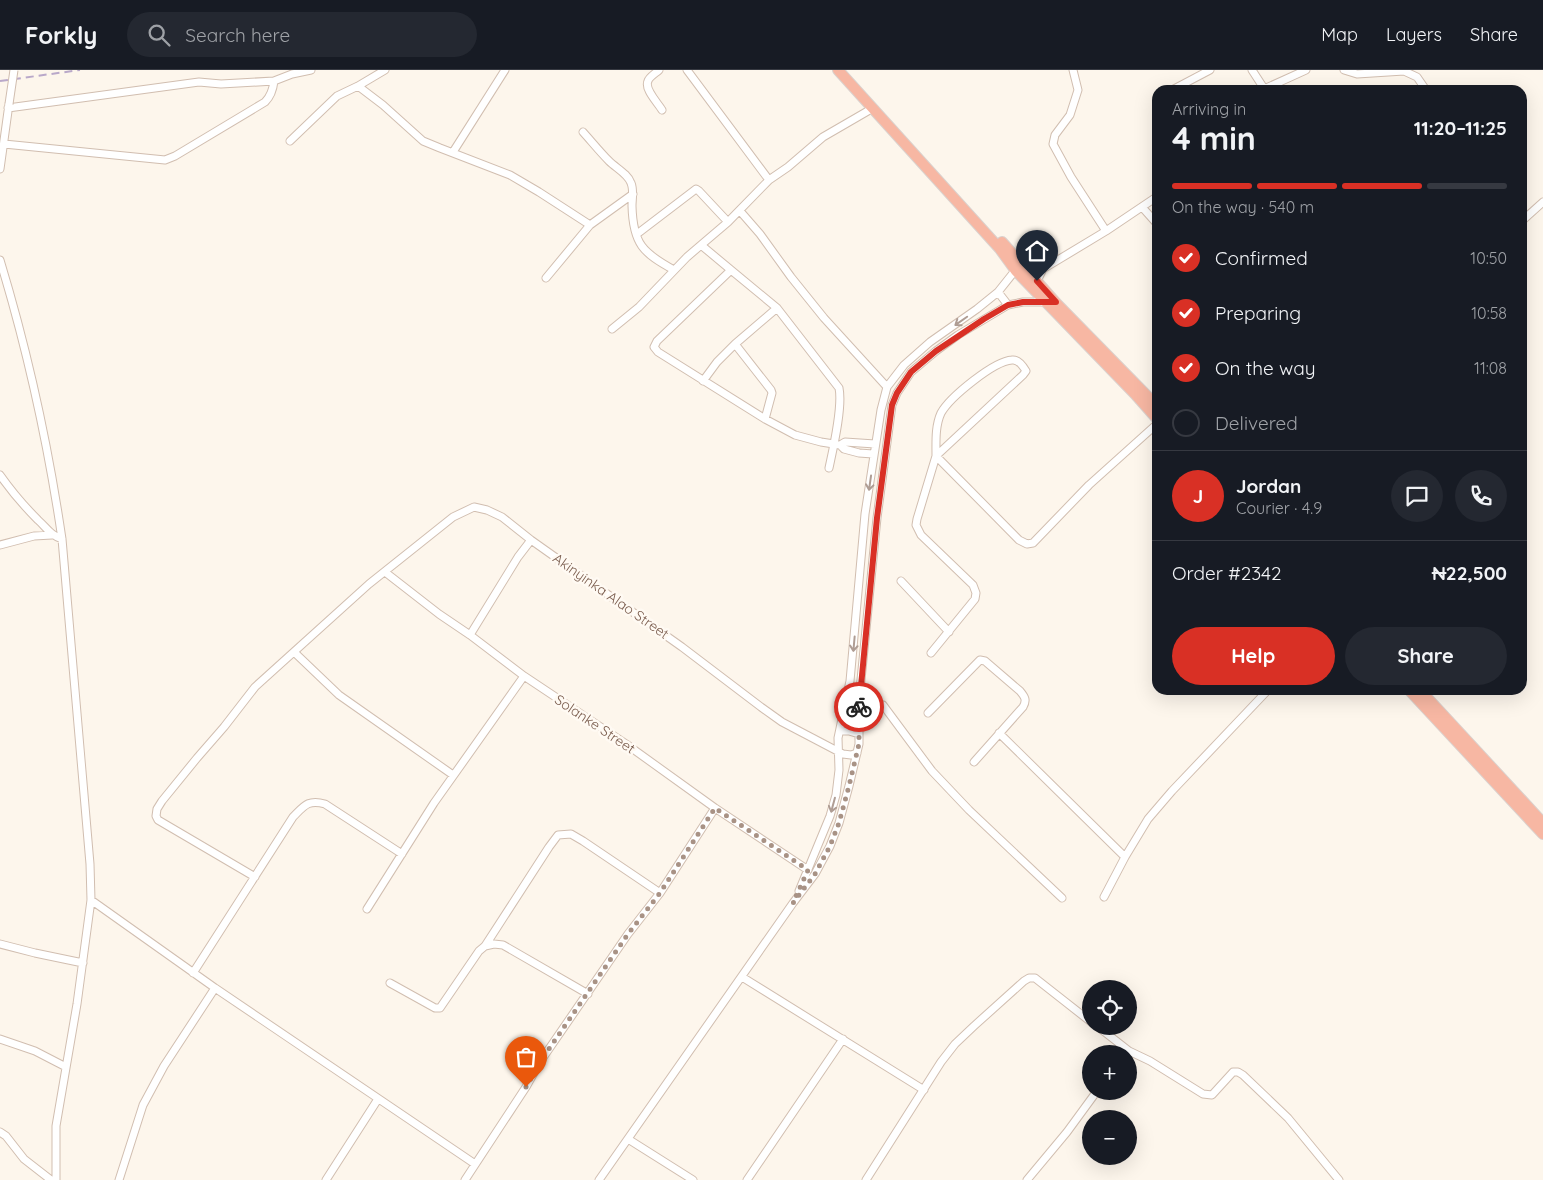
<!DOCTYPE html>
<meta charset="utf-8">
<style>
:root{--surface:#171b24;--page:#242831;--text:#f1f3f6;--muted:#9ea1a6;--line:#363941;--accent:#d93025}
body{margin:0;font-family:Quicksand,sans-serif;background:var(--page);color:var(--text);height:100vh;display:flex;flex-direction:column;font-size:19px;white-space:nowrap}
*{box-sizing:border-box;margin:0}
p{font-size:16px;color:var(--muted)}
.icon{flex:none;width:28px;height:28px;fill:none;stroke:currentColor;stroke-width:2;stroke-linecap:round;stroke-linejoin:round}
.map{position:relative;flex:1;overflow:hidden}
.panel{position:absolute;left:1152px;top:15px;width:375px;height:610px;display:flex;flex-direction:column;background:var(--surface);border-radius:15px;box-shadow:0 5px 20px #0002}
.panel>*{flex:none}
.tools{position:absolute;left:1082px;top:910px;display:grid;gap:10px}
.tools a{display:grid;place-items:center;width:55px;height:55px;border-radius:50%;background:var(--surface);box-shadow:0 5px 20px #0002;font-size:25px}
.pin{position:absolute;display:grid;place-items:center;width:42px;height:42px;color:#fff;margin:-51px -21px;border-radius:50% 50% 50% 0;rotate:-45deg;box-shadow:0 0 5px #0007}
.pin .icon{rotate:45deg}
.courier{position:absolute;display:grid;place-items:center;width:50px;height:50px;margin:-25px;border:4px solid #d93025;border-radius:50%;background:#fff;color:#222;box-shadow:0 1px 6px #0007}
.overview em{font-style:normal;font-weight:700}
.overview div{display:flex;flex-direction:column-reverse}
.overview{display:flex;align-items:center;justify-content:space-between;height:85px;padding:0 20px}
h1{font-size:32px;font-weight:700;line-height:38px}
.bar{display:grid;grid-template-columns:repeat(4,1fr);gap:8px 5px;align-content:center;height:60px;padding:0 20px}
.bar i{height:6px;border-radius:4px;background:var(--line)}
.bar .selected{background:var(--accent)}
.bar p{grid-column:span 4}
.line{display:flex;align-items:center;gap:12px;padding:0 20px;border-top:1px solid var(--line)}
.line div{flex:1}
.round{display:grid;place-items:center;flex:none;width:52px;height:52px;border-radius:26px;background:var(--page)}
ol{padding:0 20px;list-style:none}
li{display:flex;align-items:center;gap:15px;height:55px}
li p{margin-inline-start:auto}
li .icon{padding:5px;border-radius:50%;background:var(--accent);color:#fff;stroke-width:4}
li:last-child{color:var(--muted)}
li i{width:28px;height:28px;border:2px solid var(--line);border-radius:50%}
.button{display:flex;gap:10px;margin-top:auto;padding:10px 20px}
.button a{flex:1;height:58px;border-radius:30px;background:var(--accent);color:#fff;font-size:20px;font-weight:700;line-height:58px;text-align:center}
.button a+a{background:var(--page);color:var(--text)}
header{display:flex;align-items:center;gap:30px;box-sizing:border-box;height:70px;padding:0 25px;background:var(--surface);border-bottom:1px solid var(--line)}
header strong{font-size:24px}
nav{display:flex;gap:28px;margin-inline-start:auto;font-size:18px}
.search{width:350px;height:45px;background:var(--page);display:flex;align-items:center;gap:12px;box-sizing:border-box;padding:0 18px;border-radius:28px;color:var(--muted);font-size:19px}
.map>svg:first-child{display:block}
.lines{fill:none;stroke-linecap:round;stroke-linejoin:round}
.minor-casing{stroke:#d1beb0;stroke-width:9}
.highway-casing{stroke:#dad1cd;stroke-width:12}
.minor{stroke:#fff;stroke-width:7}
.highway{stroke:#f7b7a3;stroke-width:10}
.rail{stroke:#b9a8c9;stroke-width:2;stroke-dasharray:8 5;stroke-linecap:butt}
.minor-bridge-casing{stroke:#d1beb0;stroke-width:9;stroke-linecap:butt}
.minor-bridge{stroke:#fff;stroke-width:7}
.oneway{stroke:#af9d94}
.done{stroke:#a89285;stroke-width:5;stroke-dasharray:0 9}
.route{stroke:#d93025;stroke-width:6}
.labels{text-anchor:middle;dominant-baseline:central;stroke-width:5;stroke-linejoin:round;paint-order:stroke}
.street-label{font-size:14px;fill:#7a5c4d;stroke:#fffaf3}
</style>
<header>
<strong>Forkly</strong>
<div class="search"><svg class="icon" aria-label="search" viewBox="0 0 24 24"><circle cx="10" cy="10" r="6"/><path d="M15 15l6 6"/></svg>Search here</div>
<nav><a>Map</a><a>Layers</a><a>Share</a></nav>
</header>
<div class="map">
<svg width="1543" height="1110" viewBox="0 0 1543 1110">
<rect width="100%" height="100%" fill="#fdf6ec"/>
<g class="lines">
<!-- minor casing -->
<g class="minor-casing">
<path id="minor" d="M659 0C656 3 649 7 648 11 644 19 658 33 662 40
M687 0 769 110
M1073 0 1078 20 1070 45 1055 65 1053 74 1071 107 1106 161
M1252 0 1265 20
M1344 0 1357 4 1404 1 1417 7 1426 20
M358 16 383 35 423 71 440 78 510 105 539 122 590 155
M1264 19 1306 0
M1172 20 1210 0
M8 38 199 12 221 14 274 11
M583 62C592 72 600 82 609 91 616 98 628 104 631 113 634 120 632 129 632 136 633 174 643 183 674 200
M290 71 337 26 358 16 385 0
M4 74 165 90 175 86 265 32C271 26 273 20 274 11L292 4 311 0
M453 82 505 0
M0 99 9 34
M1142 137 1158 155
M740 141 760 164 791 207 824 248 887 317
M1522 151 1543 132
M637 164 696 119 699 121 728 152
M701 175 731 200 657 271 654 277 658 282 765 349 795 365 821 372 840 375 844 379 859 383 873 384
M0 190C28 282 48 374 62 469L90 794 91 830 77 934 56 1056V1110
M731 200 777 238 839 318C843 337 833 379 829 398
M546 208 590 155 633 124
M1037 211 1043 199 1106 161 1158 126
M998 222 1008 235
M612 259 639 237 687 187 728 152 769 110 788 97 823 67 873 38
M735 274 771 320 772 323 765 349
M703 311 717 292 735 274 777 238
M840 375 845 372 875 374
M0 405C12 422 23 435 38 450 47 458 50 465 62 469
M0 475 34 466 52 465
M385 502 439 544 470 565 524 606 626 674 715 738 808 800
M901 511 949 562
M470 565 518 487 531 470
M294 582 339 625 453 705
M931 583 975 529 976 523 973 515 921 465 916 455 917 449 936 386 1023 305 1026 301C1023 296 1018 289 1012 290 994 291 950 327 941 343 935 356 936 372 936 386L1019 470 1027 474 1033 473 1089 415 1158 353
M859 630 883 635 932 701 969 740 1062 828
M928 643 980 590 985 591 1020 621C1025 627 1027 630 1023 637L974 692
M840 661H849L859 664
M999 663 1125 787
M255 807 158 750 156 746 157 739 162 731 197 688 224 657 255 617 369 514 453 447 474 437 487 440 502 447 531 470 682 577 761 637 782 652 843 684 851 685 857 683
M799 821 830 746 836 725 839 700 838 668 850 611 865 444 881 340 887 317 904 295 930 272 977 239 998 222 1018 197
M1104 827 1125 787 1148 749 1172 721 1268 620
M91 830 215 918 475 1094
M367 839 434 733 524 606
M0 874 35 883 83 893
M485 876 494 874 503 875 588 924
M193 903 293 747C304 736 308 729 325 734L402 784
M742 907 924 1020
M390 913 435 938H440L479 881 485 876 549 777 558 765 571 764 583 771 660 823
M1097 956 1129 981
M0 969 35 981 66 997
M1126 984 1129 981 1150 991 1203 1024 1212 1025 1233 1002H1238L1243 1005 1288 1048 1339 1110
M0 1062 6 1066 24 1089 51 1110
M628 1069 693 1110
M119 1110 143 1035 164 996 215 918
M326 1110 378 1029
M465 1110 526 1017 540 992 628 864 660 823 715 738
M599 1110 793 833 815 804 830 776 839 753 849 716 859 674V630L877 448 892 335 897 323 911 302 936 281 958 265 1008 235 1023 232H1048
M747 1110 843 969
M866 1110 941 992 955 974 974 956 1024 911 1029 908H1035L1091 952
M1027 1110 1067 1062 1097 1021"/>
</g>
<!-- highway casing -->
<g class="highway-casing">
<path id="highway" d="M838 0 1000 179 1016 201 1135 324 1158 350
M1002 172 1056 233 1158 337
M1409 620 1543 764
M1420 620 1543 753"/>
</g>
<!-- minor -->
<use href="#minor" class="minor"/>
<!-- highway -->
<use href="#highway" class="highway"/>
<!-- rail -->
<path class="rail" d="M0 11 80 0"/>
<!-- minor-bridge casing -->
<g class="minor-bridge-casing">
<path id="minor-bridge" d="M9 34 14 0"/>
</g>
<!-- minor-bridge -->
<use href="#minor-bridge" class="minor-bridge"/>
</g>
<!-- one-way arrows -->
<defs><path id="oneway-shaft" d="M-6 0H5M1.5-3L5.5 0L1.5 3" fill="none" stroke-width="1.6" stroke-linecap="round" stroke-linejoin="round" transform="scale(1.25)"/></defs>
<g class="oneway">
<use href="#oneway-shaft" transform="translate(961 251) rotate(145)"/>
<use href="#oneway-shaft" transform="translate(870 413) rotate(98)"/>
<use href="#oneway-shaft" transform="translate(854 574) rotate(95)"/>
<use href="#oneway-shaft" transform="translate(833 735) rotate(105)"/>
</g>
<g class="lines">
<!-- done -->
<path class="done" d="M526 1017 540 992 628 864 660 823 715 738 808 800 793 833 815 804 830 776 839 753 849 716 859 674V637"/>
<!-- route -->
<path class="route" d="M859 637 877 448 892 335 897 323 911 302 936 281 984 249 1008 235 1023 232H1056L1037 211"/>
</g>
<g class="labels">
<!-- street labels -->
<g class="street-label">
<text transform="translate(611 526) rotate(35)">Akinyinka Alao Street</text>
<text transform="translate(595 654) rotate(34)">Solanke Street</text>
</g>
</g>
</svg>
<div class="tools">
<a><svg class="icon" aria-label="locate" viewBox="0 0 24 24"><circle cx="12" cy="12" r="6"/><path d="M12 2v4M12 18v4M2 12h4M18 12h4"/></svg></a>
<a>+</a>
<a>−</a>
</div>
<div class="pin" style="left:526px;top:1017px;background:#ea580c"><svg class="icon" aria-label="bag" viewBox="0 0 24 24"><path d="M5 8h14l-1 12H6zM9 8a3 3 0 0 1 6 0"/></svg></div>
<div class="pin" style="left:1037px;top:211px;background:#1f2937"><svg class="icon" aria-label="home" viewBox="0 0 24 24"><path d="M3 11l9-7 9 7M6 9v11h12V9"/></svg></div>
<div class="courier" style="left:859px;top:637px"><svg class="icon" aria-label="bike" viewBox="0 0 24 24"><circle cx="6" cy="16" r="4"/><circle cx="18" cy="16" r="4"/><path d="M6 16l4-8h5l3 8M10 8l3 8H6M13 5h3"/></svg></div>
<section class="panel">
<div class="overview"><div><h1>4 min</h1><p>Arriving in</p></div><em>11:20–11:25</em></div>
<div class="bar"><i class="selected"></i><i class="selected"></i><i class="selected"></i><i></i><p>On the way · 540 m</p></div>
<ol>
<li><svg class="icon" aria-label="check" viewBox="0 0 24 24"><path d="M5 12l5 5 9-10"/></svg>Confirmed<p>10:50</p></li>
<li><svg class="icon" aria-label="check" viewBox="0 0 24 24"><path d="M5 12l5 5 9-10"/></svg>Preparing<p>10:58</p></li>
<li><svg class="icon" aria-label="check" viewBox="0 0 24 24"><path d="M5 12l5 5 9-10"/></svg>On the way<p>11:08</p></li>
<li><i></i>Delivered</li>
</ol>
<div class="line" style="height:90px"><b class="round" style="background:var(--accent);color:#fff">J</b><div><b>Jordan</b><p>Courier · 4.9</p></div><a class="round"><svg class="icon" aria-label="chat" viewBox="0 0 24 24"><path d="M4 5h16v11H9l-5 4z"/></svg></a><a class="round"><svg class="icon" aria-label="phone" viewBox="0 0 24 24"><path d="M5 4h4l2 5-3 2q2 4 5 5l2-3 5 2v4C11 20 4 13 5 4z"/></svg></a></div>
<div class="line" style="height:65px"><div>Order #2342</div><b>₦22,500</b></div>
<div class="button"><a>Help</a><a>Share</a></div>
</section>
</div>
